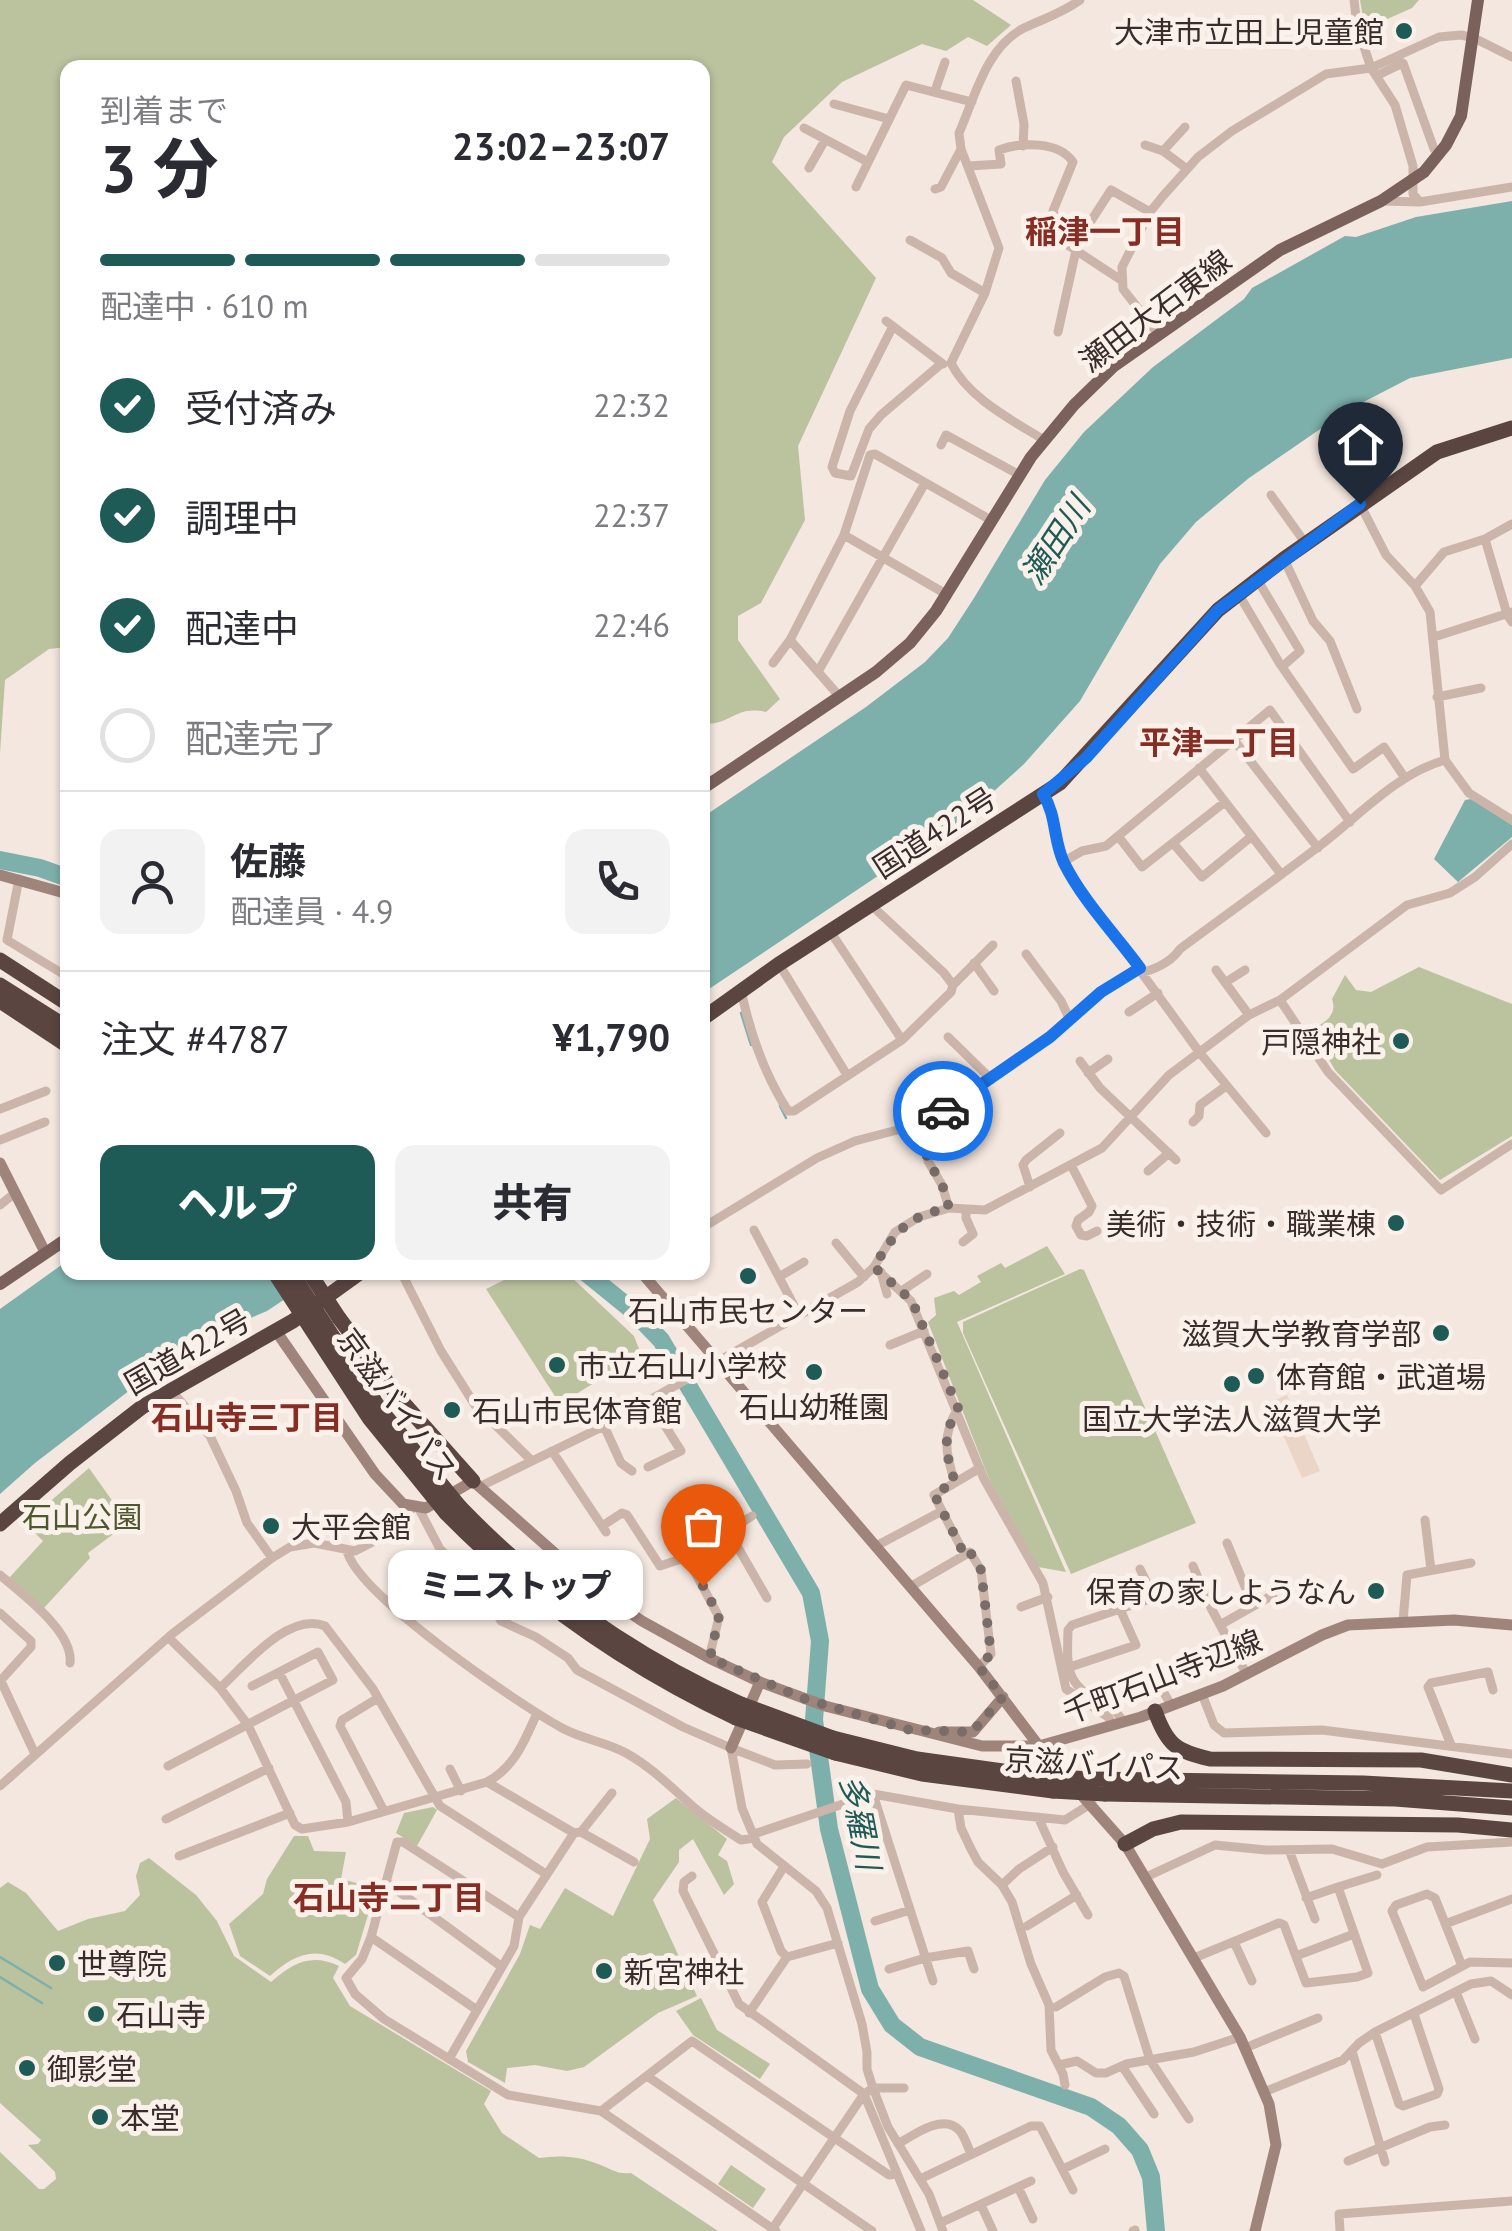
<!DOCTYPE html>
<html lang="ja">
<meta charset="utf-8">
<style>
:root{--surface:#fff;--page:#f2f2f3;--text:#2b2b33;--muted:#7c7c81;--line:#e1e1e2;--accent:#1f5b56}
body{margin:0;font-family:"PT Sans","Noto Sans JP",sans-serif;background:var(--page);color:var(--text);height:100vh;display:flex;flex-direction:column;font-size:38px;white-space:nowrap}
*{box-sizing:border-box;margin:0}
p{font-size:32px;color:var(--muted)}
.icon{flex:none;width:55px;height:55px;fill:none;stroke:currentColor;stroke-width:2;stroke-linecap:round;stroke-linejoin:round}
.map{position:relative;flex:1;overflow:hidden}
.details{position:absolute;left:60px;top:60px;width:650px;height:1220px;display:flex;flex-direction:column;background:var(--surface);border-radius:20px;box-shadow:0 2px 8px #0004}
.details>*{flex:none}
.pin{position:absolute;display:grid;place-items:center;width:85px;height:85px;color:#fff;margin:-102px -42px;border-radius:50% 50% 50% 0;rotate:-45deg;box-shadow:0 0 10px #0007}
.pin .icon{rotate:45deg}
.courier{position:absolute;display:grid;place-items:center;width:100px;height:100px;margin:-50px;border:8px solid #1a73e8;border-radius:50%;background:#fff;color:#222;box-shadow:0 2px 12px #0007}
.bubble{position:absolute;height:70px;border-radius:20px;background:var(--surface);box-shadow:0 2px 8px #0004;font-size:32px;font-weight:800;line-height:70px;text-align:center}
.headline em{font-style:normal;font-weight:800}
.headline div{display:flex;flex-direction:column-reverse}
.headline{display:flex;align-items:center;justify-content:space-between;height:170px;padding:0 40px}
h1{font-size:65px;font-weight:800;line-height:75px}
.bar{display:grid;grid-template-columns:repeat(4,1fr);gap:15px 10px;align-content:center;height:120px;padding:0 40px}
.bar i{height:12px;border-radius:8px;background:var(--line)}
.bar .current{background:var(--accent)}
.bar p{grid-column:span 4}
.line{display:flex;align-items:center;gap:25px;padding:0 40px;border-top:2px solid var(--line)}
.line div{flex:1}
.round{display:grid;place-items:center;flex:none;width:105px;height:105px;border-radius:20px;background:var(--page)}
ol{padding:0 40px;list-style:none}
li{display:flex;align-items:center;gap:30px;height:110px}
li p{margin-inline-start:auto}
li .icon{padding:10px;border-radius:50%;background:var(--accent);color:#fff;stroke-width:4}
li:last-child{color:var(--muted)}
li i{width:55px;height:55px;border:5px solid var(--line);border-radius:50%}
.cta{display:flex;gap:20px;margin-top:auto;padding:20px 40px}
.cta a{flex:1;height:115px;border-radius:20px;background:var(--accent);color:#fff;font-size:40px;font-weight:800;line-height:115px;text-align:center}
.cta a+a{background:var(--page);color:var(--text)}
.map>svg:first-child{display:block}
.green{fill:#bbc29e}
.plaza{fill:#ebd5c6}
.water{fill:#7eb0ab}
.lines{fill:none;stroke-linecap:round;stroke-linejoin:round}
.stream{stroke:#7eb0ab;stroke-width:2.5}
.river{stroke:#7eb0ab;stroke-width:18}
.street{stroke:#cbb5aa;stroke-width:9}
.secondary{stroke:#9f847c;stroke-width:11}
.primary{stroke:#7b615b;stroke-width:12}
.highway{stroke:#5a4541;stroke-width:15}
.highway-bridge{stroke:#5a4541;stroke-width:15}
.done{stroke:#7a6d69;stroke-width:10;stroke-dasharray:0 18}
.route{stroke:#1a73e8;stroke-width:12}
.poi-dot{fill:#1f5b56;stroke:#faf1eb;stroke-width:4}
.labels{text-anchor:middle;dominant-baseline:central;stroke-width:10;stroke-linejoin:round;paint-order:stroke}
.poi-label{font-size:30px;fill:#392c2a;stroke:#faf1eb;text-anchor:start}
.street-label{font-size:30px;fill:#392c2a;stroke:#faf1eb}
.park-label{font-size:30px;fill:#4e572d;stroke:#faf1eb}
.neighbourhood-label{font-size:32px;font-weight:bold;fill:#882d23;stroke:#faf1eb}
.water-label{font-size:32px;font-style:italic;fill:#1f5b56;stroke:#faf1eb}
</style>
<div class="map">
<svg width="1512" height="2231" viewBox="0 0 1512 2231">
<rect width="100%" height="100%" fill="#f3e7df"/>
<!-- green -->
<path class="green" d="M0 0H973L1011 25 987 46 968 37 946 51 922 44 842 82 784 137 772 162 876 278 798 446 805 520 761 603 738 616V640L780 699 766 712C735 705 732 725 703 724L702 68H68L67 647 49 649 5 680 0 753Z
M1360 0H1419L1412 8 1365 29Z
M1419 967 1512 1004V1136L1440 1180 1335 1070 1312 1030C1324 1022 1338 1016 1332 999L1345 975 1356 990 1371 992Z
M1047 1246 1065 1274 957 1322 1066 1572 1038 1567 989 1479 928 1322 936 1315 934 1298 954 1291 959 1295 981 1282 977 1276 1001 1263 1005 1268Z
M1080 1269 1084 1270 1196 1523 1071 1574 963 1333V1322Z
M520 1272 527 1273 531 1278 539 1273H567L634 1336 641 1354 560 1404 486 1289Z
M89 1468 128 1523 88 1553 90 1558 43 1609 9 1578 43 1541 25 1523Z
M676 1798 727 1839 718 1855 727 1861 734 1884 724 1895 693 1839 679 1850V1862L653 1900 697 1996 658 2013 584 2067 567 2071 535 2065 507 2068 505 2083 468 2062 466 2051 520 1954 530 1925 540 1929 565 1888 613 1916 650 1839 647 1819Z
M433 1807 437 1810 417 1846 396 1833 404 1813Z
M294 1836H308L314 1851 346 1852 341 1879 376 1888 356 1955 345 1964C316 1944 293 1955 270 1976L240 1956 229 1924 263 1894 267 1879Z
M149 1858 196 1895 217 1921 234 1956 271 1982C293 1963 311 1953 339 1966L333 1978 350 2006 491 2091 484 2104 502 2133 539 2158C559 2155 579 2156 598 2164 610 2168 617 2175 631 2173L718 2231H0V2152L39 2189H44L56 2179 55 2172 28 2145 38 2144 41 2140 0 2103V1888L8 1882 26 1893 58 1931 88 1919 125 1911 140 1895 136 1876 140 1863Z
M701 1998 717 2030 770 2064 760 2079 693 2035 676 2011Z
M731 2165 766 2189 753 2208 718 2184Z"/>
<!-- plaza -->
<path class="plaza" d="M1287 1395 1320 1471 1302 1478 1269 1403Z"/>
<!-- water -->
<path class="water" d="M1512 201V358L1410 378 1348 410 1249 478 1196 522 1160 564 1080 701 1024 764 963 819 703 993V817L866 707 925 662 948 638 974 598 1045 480 1084 432 1153 367 1244 299 1252 288 1345 236 1356 237 1416 217Z
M1471 799 1512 825V837L1458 882 1434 859 1465 800Z
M67 1261 68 1272 324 1273 267 1311 190 1344 35 1463 0 1494V1309Z"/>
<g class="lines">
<!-- stream -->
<path class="stream" d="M741 1013 751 1045
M780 1106 786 1118
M0 1957 51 1988
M0 1977 42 2003"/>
<!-- river -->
<path class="river" d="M0 860 40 868 68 878
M585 1272 632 1310 661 1340 811 1593 820 1641 814 1720 829 1829 870 1989 892 2025 920 2047 1091 2107 1119 2126 1140 2150 1151 2177 1156 2231"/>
<!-- street -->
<path class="street" d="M1354 0 1357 25 1371 68 1395 105 1413 166V194L1420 202
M1376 76 1403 63 1434 149
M1016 81 1024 124 1023 146
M935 91 945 62
M834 104 889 119
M804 128 868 162
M1145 145 1163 151 1187 169
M1163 151 1185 127
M969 166 1001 164 999 150C1021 142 1059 141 1073 162L1053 211 1058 227 1054 236 1121 280
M809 168 825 140
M856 187 906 85 972 102
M935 189 941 187 961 149
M1381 201 1420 202 1512 187
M910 240 942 258 951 273 985 293
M886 321 943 364
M893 326 850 411 832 467 835 473 851 476 869 429 881 415 941 364
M1058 332 1078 241 1111 190 1150 212
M1158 334 1123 289 1122 267 1150 212 1163 196 1198 157 1232 131 1326 74 1371 68 1439 37 1461 35 1474 38 1512 57
M1044 440C1012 420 968 398 951 363L985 293 999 248 961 149 959 133C975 97 986 47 1024 28 1043 19 1062 13 1080 0
M941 445 946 435 1018 474
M1271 495 1306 544
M1360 504 1386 555 1415 586 1430 612 1445 760 1469 793 1512 820
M1512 524 1485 539 1507 614 1512 622
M844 535 946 594
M1284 559 1313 621 1330 641 1357 709
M1257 579 1300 651 1283 666
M1415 586 1444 552 1485 539
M1238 593 1280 664 1353 769 1384 747 1405 778
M1434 637 1512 612
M773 663 790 640
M819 670 925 483
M840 697 790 640 844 535 870 455 875 454 989 519
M1437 697 1481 688
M1234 740 1318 848
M1199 768 1281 874
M1043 794C1058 819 1055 847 1069 873L1200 1053 1266 1133
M1118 836 1142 867 1225 802
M1173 843 1202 877 1252 836
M1063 862 1082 851 1106 846 1270 710 1350 822
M19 879 7 940 68 977
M830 931 902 1040
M1026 954 1061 1001 1070 1020
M974 963 994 991
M779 964 847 1075
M1216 970 1249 1015
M1144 972C1158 968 1171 962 1180 949 1226 915 1272 882 1318 847 1358 817 1396 774 1445 760
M1226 982 1245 970
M953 985 993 945
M741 990C750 1033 764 1074 788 1111H794L902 1040 951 992 953 985 944 973 871 905
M1280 1000 1328 1072 1441 1190 1512 1144
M1129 1012 1158 993
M948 1037 991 1079
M1080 1061 1100 1088 1176 1160
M1088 1073 1108 1059
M0 1109 46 1091
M920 1122 928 1161 942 1185 949 1208
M1193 1122 1199 1116 1200 1105 1226 1086
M0 1140 45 1122
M1072 1167 1092 1206 1089 1212 1078 1220 1076 1226 1081 1235 1087 1236 1097 1231
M1148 1171 1169 1153
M1030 1187 1023 1165 1026 1160 1060 1133
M0 1205 15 1193
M702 1228 817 1158 855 1141 905 1128 946 1109 1050 1037 1101 991 1140 967
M754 1230 799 1315
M963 1242 973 1234 966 1218V1211
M836 1243 864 1277
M874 1267 911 1301 984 1479 1043 1583 1066 1689 1108 1717 1113 1725
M401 1272 441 1351 475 1405 532 1461
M881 1272 887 1294
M779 1277 804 1262
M903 1290 927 1274
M890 1345 924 1331
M170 1389 210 1436 236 1491 247 1523 272 1558
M604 1426 621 1463 632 1471
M552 1451 606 1532
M648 1467 681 1451 649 1400
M955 1482C945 1453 942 1435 958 1408
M479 1487 604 1426 858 1282 874 1267 895 1232 919 1217 949 1208 985 1210 1102 1148 1169 1075 1249 1015 1280 1000 1407 905 1450 893 1475 877 1512 844
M713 1504 767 1598
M419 1509 440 1549 482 1589 501 1621 536 1637 568 1658 577 1670 683 1727 731 1748 775 1765 807 1764
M942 1511 934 1495 980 1468
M1425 1520 1431 1570
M602 1526 622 1513 627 1515 660 1566 687 1557 752 1516
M674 1533 719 1617 709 1658
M1227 1543 1253 1606
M876 1546 942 1511 965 1555
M347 1551C359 1596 517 1703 562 1728 582 1739 606 1742 626 1753 653 1768 674 1790 697 1810 710 1821 726 1830 741 1840L754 1838
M1193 1566 1211 1608 1247 1675
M0 1575C22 1594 74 1632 70 1663
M910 1587 970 1552 981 1570 991 1654 979 1667
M1021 1607 1048 1597
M0 1613 31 1641V1647L1 1680
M1403 1621 1407 1575 1471 1563
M1220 1625 1273 1595
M169 1638 220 1688 248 1725 295 1825 302 1829 348 1822 487 1782C515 1767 525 1740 537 1713
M1070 1667 1136 1645 1120 1609
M279 1672 346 1802 348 1822
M1153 1674 1171 1705
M0 1679 35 1754
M220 1688C245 1665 289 1611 325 1626L373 1689 440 1806 546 1874
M1202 1694 1214 1725 1224 1733 1322 1730 1512 1754
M378 1698 342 1720 340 1726 384 1811
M1123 1722C1117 1710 1110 1707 1098 1701 1065 1683 1067 1666 1068 1630L1072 1625 1147 1600 1151 1591 1140 1569
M1451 1745 1428 1687 1431 1683 1488 1672 1493 1690
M731 1748 742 1808 757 1844 816 1891 827 1908 862 2024 867 2052V2069L873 2088 888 2127 929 2194 943 2231
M168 1766 333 1680 318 1652 252 1686
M450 1769 461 1791
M0 1786 172 1634 272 1558 290 1547 314 1543 355 1551 386 1535 405 1520 412 1508
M873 1794 933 1981
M958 1809 961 1828 971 1849 978 1862 1002 1885 1012 1902 1031 1964 1049 2005 1051 2050 1063 2074 1065 2085
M1038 1817 1063 1872 1088 1915
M166 1819 269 1768
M581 1832 612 1793
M574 1833 581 1832 634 1862
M754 1834 873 1794 958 1809 1065 1820 1092 1803
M1289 1850 1315 1919
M179 1856 290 1813
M783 1868 762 1902 781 1951 787 1957
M692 1876 684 1882 683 1891 739 2004 864 2094 921 2231
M1146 1877 1215 1845 1266 1850 1332 1849 1382 1864 1427 1847 1512 1842
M386 1882 502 1967
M1002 1885 1019 1869 1053 1847
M1338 1887 1377 1875
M519 1917 403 1842H397L371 1937 362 1959 346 1978 355 1994 384 2019 508 2095 601 2111 776 2231
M875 1921 910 1910
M1445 1924 1512 1899
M1027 1926 1077 1895
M371 1937 477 2010
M1234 1942 1252 1981
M1296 1956 1354 1934
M1194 1958 1279 1923 1284 1925 1306 1983 1357 1977 1368 1973 1338 1887 1306 1898
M1462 1966 1435 1898 1427 1894 1396 1905 1392 1911 1423 1987 1470 1962 1512 1963
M889 1969 925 1958 968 1951 974 1969
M1456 1992 1475 2039
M1056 2007 1105 1977 1119 1973 1124 1976 1150 2060 1189 2119
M749 2013 787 1957 838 1943
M1375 2032 1399 2104 1403 2106 1437 2094 1439 2089 1414 2014
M1245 2048 1318 2018
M1352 2051 1385 2162
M449 2059 514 1946 519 1917 574 1833 487 1782
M1059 2065 1077 2061 1096 2073H1106L1126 2064 1194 2052 1240 2037
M1122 2066 1154 2114
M647 2076 872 2231
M1264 2092 1343 2060 1359 2043 1375 2032 1471 1984 1491 1981 1512 1995
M601 2111 692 2041 889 2175 897 2174
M898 2144C913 2135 944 2112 960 2131 965 2137 968 2148 971 2154
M1348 2161 1430 2127 1445 2125
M1063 2169 1105 2149
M920 2179 1031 2126H1040L1073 2190
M1018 2187 1033 2219
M981 2205 993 2231
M940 2223 1031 2181
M771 2231 864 2094 873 2088H904
M1133 2231 1135 2230
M1340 2231 1339 2214 1512 2201"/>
<!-- secondary -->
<path class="secondary" d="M0 875 68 894
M0 1163 45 1252
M641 1272 979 1667 1064 1779
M276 1331 375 1474 403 1504 426 1508 473 1481 600 1593 642 1621 709 1658 760 1682 825 1706 982 1746H1039L1141 1717 1223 1686 1322 1635 1348 1625 1454 1620 1512 1625
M939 1732H973L1003 1697
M731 1748 760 1682
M1078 1791 1125 1844 1240 2037 1269 2104 1276 2145 1255 2231"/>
<!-- primary -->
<path class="primary" d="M702 789 876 672 910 643 936 611 1031 457 1074 405 1114 366 1280 250 1381 201 1424 172 1446 145 1461 116 1478 0
M0 1284 68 1238"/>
<!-- highway -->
<path class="highway" d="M0 960 68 1004
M0 985 68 1028
M0 1001 68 1046
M702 1019 779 964 1060 783 1218 610 1284 559 1437 452 1512 428
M339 1318 399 1398 473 1481
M460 1507C541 1591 634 1656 741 1704
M446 1513C531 1600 626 1666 736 1718
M0 1524 70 1463 142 1407 293 1321 361 1272
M1155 1711C1167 1745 1176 1751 1210 1759L1421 1760 1512 1775
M833 1738 917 1759 1039 1776
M835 1753 922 1774 1053 1791
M1091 1779 1363 1783 1512 1791
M1105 1794 1395 1799 1512 1808
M1125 1844 1153 1829 1181 1822 1458 1825 1512 1830"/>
<!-- highway-bridge -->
<path class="highway-bridge" d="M274 1272 369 1418 446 1513
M291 1272 380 1409 460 1507
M309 1272 339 1318
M741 1704 833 1738
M736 1718 835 1753
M1039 1776 1091 1779
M1053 1791 1105 1794"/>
</g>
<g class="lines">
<!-- done -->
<path class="done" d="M703 1586 719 1616 710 1658 802 1698 910 1730 972 1732 1003 1697 979 1667 991 1654 981 1570 970 1552 965 1556 934 1494 955 1482C945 1452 942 1436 958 1408L912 1301 874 1267C895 1232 907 1216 949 1208L942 1184 928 1161 920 1122 943 1111"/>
<!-- route -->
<path class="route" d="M943 1111 1050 1037 1101 992 1140 968C1115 934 1083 901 1064 863 1053 840 1057 816 1043 794L1086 758 1218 610 1360 504"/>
</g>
<!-- markers -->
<g class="poi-dot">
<circle cx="1404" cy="31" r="10"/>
<circle cx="1401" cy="1041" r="10"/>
<circle cx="1396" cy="1223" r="10"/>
<circle cx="748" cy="1276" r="10"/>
<circle cx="1441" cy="1333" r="10"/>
<circle cx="557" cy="1365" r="10"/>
<circle cx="814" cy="1372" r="10"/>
<circle cx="1256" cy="1376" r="10"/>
<circle cx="1232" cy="1384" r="10"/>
<circle cx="452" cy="1410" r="10"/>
<circle cx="271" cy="1526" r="10"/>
<circle cx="1376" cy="1591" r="10"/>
<circle cx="57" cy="1963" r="10"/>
<circle cx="604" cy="1971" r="10"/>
<circle cx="96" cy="2014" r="10"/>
<circle cx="27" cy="2068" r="10"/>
<circle cx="100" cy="2117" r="10"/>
</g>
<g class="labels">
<!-- poi labels -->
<g class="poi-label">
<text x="1384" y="31" text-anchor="end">大津市立田上児童館</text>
<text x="1381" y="1041" text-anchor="end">戸隠神社</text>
<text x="1376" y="1223" text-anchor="end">美術・技術・職業棟</text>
<text x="748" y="1310" text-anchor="middle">石山市民センター</text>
<text x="1421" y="1333" text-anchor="end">滋賀大学教育学部</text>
<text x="577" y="1365">市立石山小学校</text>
<text x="1276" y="1376">体育館・武道場</text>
<text x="814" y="1406" text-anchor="middle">石山幼稚園</text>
<text x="472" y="1410">石山市民体育館</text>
<text x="1232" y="1418" text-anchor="middle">国立大学法人滋賀大学</text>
<text x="291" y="1526">大平会館</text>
<text x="1356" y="1591" text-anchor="end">保育の家しようなん</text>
<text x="77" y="1963">世尊院</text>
<text x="624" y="1971">新宮神社</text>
<text x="116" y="2014">石山寺</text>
<text x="47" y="2068">御影堂</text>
<text x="120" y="2117">本堂</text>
</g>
<!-- street labels -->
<g class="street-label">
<text transform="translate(1155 310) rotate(-37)">瀬田大石東線</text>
<text transform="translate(934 832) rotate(-33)">国道422号</text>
<text transform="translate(187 1351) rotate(-30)">国道422号</text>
<text transform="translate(398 1404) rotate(54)">京滋バイパス</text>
<text transform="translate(1162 1676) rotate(-21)">千町石山寺辺線</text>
<text transform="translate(1094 1763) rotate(3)">京滋バイパス</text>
</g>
<!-- park labels -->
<g class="park-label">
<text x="82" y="1516">石山公園</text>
</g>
<!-- neighbourhood labels -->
<g class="neighbourhood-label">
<text x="1105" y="231">稲津一丁目</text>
<text x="1219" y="742">平津一丁目</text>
<text x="247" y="1417">石山寺三丁目</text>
<text x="389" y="1897">石山寺二丁目</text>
</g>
<!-- water labels -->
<g class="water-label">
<text transform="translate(1055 540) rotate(-57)">瀬田川</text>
<text transform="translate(861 1822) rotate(79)">多羅川</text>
</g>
</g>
</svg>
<div class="pin" style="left:703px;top:1586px;background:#ea580c"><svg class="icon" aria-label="bag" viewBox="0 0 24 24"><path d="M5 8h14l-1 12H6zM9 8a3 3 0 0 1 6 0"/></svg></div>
<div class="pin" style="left:1360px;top:504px;background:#1f2937"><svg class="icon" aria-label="home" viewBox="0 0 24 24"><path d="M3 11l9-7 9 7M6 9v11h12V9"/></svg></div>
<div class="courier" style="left:943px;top:1111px"><svg class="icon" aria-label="car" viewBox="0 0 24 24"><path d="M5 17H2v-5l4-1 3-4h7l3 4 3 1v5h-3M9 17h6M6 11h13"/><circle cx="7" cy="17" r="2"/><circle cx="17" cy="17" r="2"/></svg></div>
<div class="bubble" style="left:388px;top:1550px;width:255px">ミニストップ</div>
<section class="details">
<div class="headline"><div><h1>3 分</h1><p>到着まで</p></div><em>23:02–23:07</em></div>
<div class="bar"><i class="current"></i><i class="current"></i><i class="current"></i><i></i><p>配達中 · 610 m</p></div>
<ol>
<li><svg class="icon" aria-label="check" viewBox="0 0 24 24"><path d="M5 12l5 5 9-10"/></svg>受付済み<p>22:32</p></li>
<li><svg class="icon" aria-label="check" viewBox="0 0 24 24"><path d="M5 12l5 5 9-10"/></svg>調理中<p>22:37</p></li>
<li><svg class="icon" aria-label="check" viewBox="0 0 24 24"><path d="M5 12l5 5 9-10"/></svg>配達中<p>22:46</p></li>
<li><i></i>配達完了</li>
</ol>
<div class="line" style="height:180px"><a class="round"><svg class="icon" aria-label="person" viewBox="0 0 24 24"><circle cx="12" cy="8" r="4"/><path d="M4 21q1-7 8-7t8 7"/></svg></a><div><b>佐藤</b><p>配達員 · 4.9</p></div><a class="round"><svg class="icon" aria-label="phone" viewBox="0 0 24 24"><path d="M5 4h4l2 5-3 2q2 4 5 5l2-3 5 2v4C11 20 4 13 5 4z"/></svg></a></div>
<div class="line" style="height:130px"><div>注文 #4787</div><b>¥1,790</b></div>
<div class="cta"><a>ヘルプ</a><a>共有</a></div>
</section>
</div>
